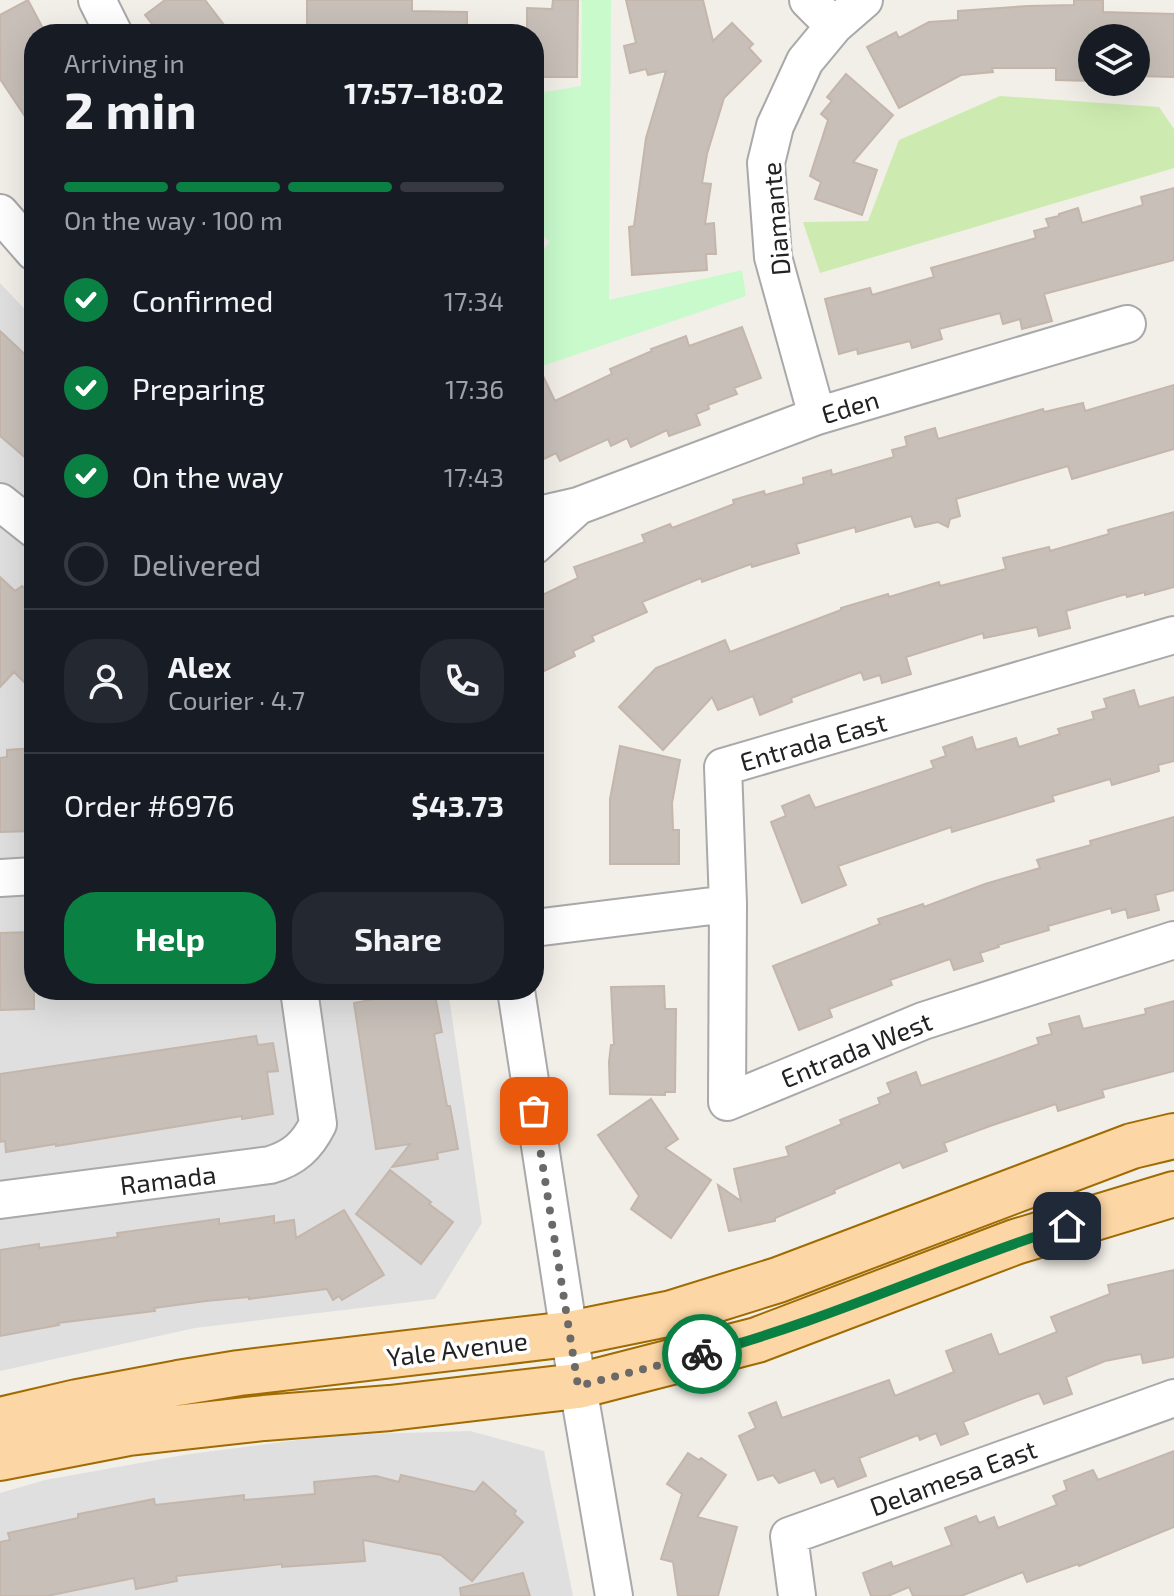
<!DOCTYPE html>
<meta charset="utf-8">
<style>
:root{--surface:#171b24;--page:#242831;--text:#f1f3f6;--muted:#9ea1a6;--line:#363941;--accent:#0b8043}
body{margin:0;font-family:"Exo 2",sans-serif;background:var(--page);color:var(--text);height:100vh;display:flex;flex-direction:column;font-size:30px;white-space:nowrap}
*{box-sizing:border-box;margin:0}
p{font-size:26px;color:var(--muted)}
.icon{flex:none;width:44px;height:44px;fill:none;stroke:currentColor;stroke-width:2;stroke-linecap:round;stroke-linejoin:round}
.map{position:relative;flex:1;overflow:hidden}
.details{position:absolute;left:24px;top:24px;width:520px;height:976px;display:flex;flex-direction:column;background:var(--surface);border-radius:32px;box-shadow:0 8px 32px #0002}
.details>*{flex:none}
.fabs{position:absolute;left:1078px;top:24px;display:grid;gap:16px}
.fabs a{display:grid;place-items:center;width:72px;height:72px;border-radius:50%;background:var(--surface);box-shadow:0 8px 32px #0002;font-size:40px}
.pin{position:absolute;display:grid;place-items:center;width:68px;height:68px;color:#fff;margin:-34px;border-radius:16px;box-shadow:0 4px 12px #0006}
.courier{position:absolute;display:grid;place-items:center;width:80px;height:80px;margin:-40px;border:6px solid #0b8043;border-radius:50%;background:#fff;color:#222;box-shadow:0 2px 10px #0007}
.head em{font-style:normal;font-weight:700}
.head div{display:flex;flex-direction:column-reverse}
.head{display:flex;align-items:center;justify-content:space-between;height:136px;padding:0 40px}
h1{font-size:52px;font-weight:700;line-height:60px}
.bar{display:grid;grid-template-columns:repeat(4,1fr);gap:12px 8px;align-content:center;height:96px;padding:0 40px}
.bar i{height:10px;border-radius:6px;background:var(--line)}
.bar .selected{background:var(--accent)}
.bar p{grid-column:span 4}
.line{display:flex;align-items:center;gap:20px;padding:0 40px;border-top:2px solid var(--line)}
.line div{flex:1}
.round{display:grid;place-items:center;flex:none;width:84px;height:84px;border-radius:32px;background:var(--page)}
ol{padding:0 40px;list-style:none}
li{display:flex;align-items:center;gap:24px;height:88px}
li p{margin-inline-start:auto}
li .icon{padding:8px;border-radius:50%;background:var(--accent);color:#fff;stroke-width:4}
li:last-child{color:var(--muted)}
li i{width:44px;height:44px;border:4px solid var(--line);border-radius:50%}
.action{display:flex;gap:16px;margin-top:auto;padding:16px 40px}
.action a{flex:1;height:92px;border-radius:32px;background:var(--accent);color:#fff;font-size:32px;font-weight:700;line-height:92px;text-align:center}
.action a+a{background:var(--page);color:var(--text)}
.map>svg:first-child{display:block}
.residential{fill:#e0dfdf}
.grass{fill:#cdebb0}
.park{fill:#c8facc}
.building{fill:#c7bfb8;stroke:#c4b6ab;stroke-width:2}
.lines{fill:none;stroke-linecap:round;stroke-linejoin:round}
.minor-casing{stroke:#a9a9a9;stroke-width:40}
.major-casing{stroke:#a06b00;stroke-width:48}
.minor{stroke:#fff;stroke-width:36}
.major{stroke:#fcd6a4;stroke-width:44}
.done{stroke:#6b6a68;stroke-width:8;stroke-dasharray:0 14.4}
.route{stroke:#0b8043;stroke-width:10}
.labels{text-anchor:middle;dominant-baseline:central;stroke-width:7;stroke-linejoin:round;paint-order:stroke}
.street-label{font-size:26px;fill:#222;stroke:#fff}
</style>
<div class="map">
<svg width="1174" height="1596" viewBox="0 0 1174 1596">
<rect width="100%" height="100%" fill="#f2efe9"/>
<!-- residential -->
<path class="residential" d="M0 283 34 319V990H448L482 1223 435 1299 195 1328 0 1371Z
M470 1431 544 1451 573 1596H0V1493L45 1480 190 1454 337 1435Z"/>
<!-- grass -->
<path class="grass" d="M1000 96 1159 107 1174 129V168L820 273 803 222 868 221 899 140Z"/>
<!-- park -->
<path class="park" d="M580 0H611L609 300 742 270 746 296 534 369V261L550 242 534 228V94L581 86 582 2Z"/>
<!-- building -->
<path class="building" d="M28 0 46 34H34V130L0 79V15Z
M165 0H205L231 34H160L145 15Z
M307 0H412V11L467 12V34H307Z
M553 0H578L577 77H534V34H527V8L552 9Z
M626 0H703L713 41 732 23 753 44 749 48 761 61 724 98 707 154 702 183 711 184 705 224 714 223 716 254H706L707 270 632 275 629 227 634 226 646 138 666 71 648 75 646 69 630 73 624 46 636 43Z
M1074 0H1103V12L1174 14V77L1136 76V38H1092V81L1056 80V68H992L993 72 961 75 899 108 867 47 896 32 899 38 929 22 958 20V11L1028 6 1074 5Z
M846 74 893 115 853 162 877 170 862 215 815 199 821 182 810 176 828 120 821 114 832 101 827 97Z
M1174 188V260L1044 294 1052 321 1022 329 1020 319 1003 324 1000 313 939 329 942 339 912 348 910 341 858 354 857 349 839 354 825 299 870 288 872 295 934 277 931 268 1036 238 1034 231 1049 227 1046 219 1059 216V214L1078 208 1082 223 1143 205 1141 197Z
M742 327 761 378 734 388 737 394 708 405 709 409 696 414 700 425 669 436 667 430 631 447 627 438 611 446 608 439 560 461 556 453 534 464V357L555 401 612 374 610 369 652 351 651 349 686 336 689 346Z
M0 331 34 363V465L0 436Z
M1174 385V449L1072 479 1068 466 956 499 960 516 950 519 948 527 938 522 915 527 911 516 856 532 855 527 796 544 799 553 752 567 751 564 702 582 701 578 642 602 647 612 592 636 594 641 573 651 575 656 534 676V599L578 578 574 567 645 542 642 535 670 524 672 528 734 504 733 500 764 491 765 495 804 484 803 478 831 470 832 475 894 457 892 450 907 446 905 437 935 428 938 439 1043 409 1044 412 1083 403 1085 411Z
M1174 512V587L1145 595V592L1127 597 1126 594 1066 611 1070 628 1039 636 1037 627 984 638 983 633 906 657 911 674 882 683 880 675 864 680 861 672 791 698 792 702 760 715 753 696 718 710 712 697 663 750 619 707 656 668 725 640 730 652 841 610V608L888 594 889 597 939 582 940 586 1006 569 1003 558 1049 547 1050 551 1109 534 1108 530Z
M0 577 15 591 22 586 34 597V692L14 672 0 687Z
M1134 690 1139 707 1174 697V761L1158 765 1159 771 1112 785 1110 779 1052 796 1054 801 952 832 951 827 838 866 846 885 802 903 771 822 786 816 782 806 809 795 815 808 934 768 931 761 946 756 943 747 972 737 976 750 1016 738 1019 747 1060 734 1058 729 1094 719 1092 712 1107 708 1104 699Z
M620 746 680 760 672 803 673 830H679V864H610V799Z
M34 748V831L0 832V758L7 757V750Z
M1174 817V890L1155 895 1159 910 1128 918 1126 909 1112 913 1111 908 1048 926 1049 930 998 945 999 947 980 953 983 961 954 970 950 959 890 980 892 985 829 1009 832 1017 799 1030 773 966 880 924 878 919 923 904 924 907 985 884 1040 868 1037 860 1091 845 1090 841Z
M34 932V1009L0 1010V933Z
M664 986 665 1009H676L675 1092H665V1095L610 1094 609 1062 611 1045H614L611 987Z
M395 990H434L442 1032 434 1034 447 1106H450L458 1149 437 1153 438 1159 392 1167 410 1144 376 1149 354 1003 396 995Z
M1174 1001V1071L1102 1090 1104 1097 1058 1111 1056 1104 990 1126 944 1143 947 1151 903 1168 900 1162 834 1190 835 1193 775 1218V1221L729 1231 718 1185 741 1201 734 1169 789 1156 786 1147 842 1124 840 1120 880 1104 878 1098 891 1093 887 1083 916 1072 921 1086 1039 1044 1037 1038 1052 1034 1049 1024 1079 1016 1083 1029 1146 1014 1145 1009Z
M256 1036 258 1045 273 1043 278 1071 267 1072 273 1114 242 1119V1116L56 1146V1144L6 1152 5 1141 0 1142V1074Z
M651 1099 678 1139 665 1148 711 1180 671 1238 631 1209 639 1196 598 1135Z
M390 1170 431 1202 429 1204 453 1222 421 1264 356 1214Z
M344 1210 384 1275 342 1300 339 1296 333 1300 327 1289 249 1299V1297L206 1301 154 1308 155 1311 58 1323 59 1325 0 1336V1250L39 1244V1248L118 1237 117 1233 219 1219V1224L274 1216V1223L294 1220 296 1238Z
M1174 1270V1357L1143 1363 1141 1354 1105 1361 1066 1377 1072 1394 1044 1404 1039 1393 1027 1397 963 1422 968 1434 941 1445 936 1433 920 1440 918 1435 859 1458 866 1476 838 1487 834 1478 821 1483 815 1470 779 1483 773 1475 758 1480 739 1436 756 1428 749 1413 776 1402 782 1418 889 1380 895 1396 954 1372 946 1351 991 1334 999 1355 1057 1332 1051 1317 1110 1294 1108 1285Z
M1174 1451V1527L1079 1566 1078 1564 1027 1582 1023 1572 961 1596H913L909 1587 888 1596H871L863 1573 891 1562 893 1567 952 1545 945 1528 976 1516 979 1523 994 1517 998 1528 1057 1505 1053 1496 1067 1490 1064 1481 1093 1470 1098 1480Z
M688 1453 699 1460 701 1458 726 1475 697 1517 737 1527 718 1596H678L673 1562 661 1559 682 1494 667 1484Z
M401 1475 475 1492 483 1482 516 1511 514 1514 523 1522 472 1581 441 1555 363 1540 365 1561 282 1567V1564L176 1576 177 1581 136 1589 134 1578 47 1596H0V1542L10 1540 8 1533 78 1518V1514L154 1499 155 1505 244 1495V1500L315 1494 314 1482 376 1476 399 1482Z
M523 1573 530 1596H461L460 1588Z"/>
<g class="lines">
<!-- minor casing -->
<g class="minor-casing">
<path id="minor" d="M97 0 114 34
M808 0 834 26
M0 213 34 252
M817 416 773 257 766 163 775 126 805 61 834 26 864 0
M0 502 34 529
M534 516 578 506 817 416 1127 324
M534 546 577 507
M1174 635 723 767 728 904 727 1102 923 1021 1174 940
M0 878 34 876
M534 928 728 904
M516 990 569 1334 614 1596
M0 1200 270 1165C294 1158 307 1146 318 1124L299 990
M797 1596 789 1536 1174 1398"/>
</g>
<!-- major casing -->
<g class="major-casing">
<path id="major" d="M0 1420 77 1402 178 1383 239 1373 569 1334 672 1313 778 1280 1132 1146 1174 1136
M0 1458 129 1433 264 1418 390 1408 578 1386 757 1340 1015 1242 1174 1194"/>
</g>
<!-- minor -->
<use href="#minor" class="minor"/>
<!-- major -->
<use href="#major" class="major"/>
</g>
<g class="lines">
<!-- done -->
<path class="done" d="M534 1111 578 1386 702 1354"/>
<!-- route -->
<path class="route" d="M702 1354C827 1321 944 1265 1067 1226"/>
</g>
<g class="labels">
<!-- street labels -->
<g class="street-label">
<text transform="translate(775 219) rotate(-95)">Diamante</text>
<text transform="translate(850 406) rotate(-17)">Eden</text>
<text transform="translate(813 741) rotate(-16)">Entrada East</text>
<text transform="translate(856 1049) rotate(-22)">Entrada West</text>
<text transform="translate(168 1179) rotate(-7)">Ramada</text>
<text transform="translate(457 1348) rotate(-7)">Yale Avenue</text>
<text transform="translate(953 1477) rotate(-20)">Delamesa East</text>
</g>
</g>
</svg>
<div class="fabs">
<a><svg class="icon" aria-label="layers" viewBox="0 0 24 24"><path d="M12 4l9 5-9 5-9-5zM3 14l9 5 9-5"/></svg></a>
</div>
<div class="pin" style="left:534px;top:1111px;background:#ea580c"><svg class="icon" aria-label="bag" viewBox="0 0 24 24"><path d="M5 8h14l-1 12H6zM9 8a3 3 0 0 1 6 0"/></svg></div>
<div class="pin" style="left:1067px;top:1226px;background:#1f2937"><svg class="icon" aria-label="home" viewBox="0 0 24 24"><path d="M3 11l9-7 9 7M6 9v11h12V9"/></svg></div>
<div class="courier" style="left:702px;top:1354px"><svg class="icon" aria-label="bike" viewBox="0 0 24 24"><circle cx="6" cy="16" r="4"/><circle cx="18" cy="16" r="4"/><path d="M6 16l4-8h5l3 8M10 8l3 8H6M13 5h3"/></svg></div>
<section class="details">
<div class="head"><div><h1>2 min</h1><p>Arriving in</p></div><em>17:57–18:02</em></div>
<div class="bar"><i class="selected"></i><i class="selected"></i><i class="selected"></i><i></i><p>On the way · 100 m</p></div>
<ol>
<li><svg class="icon" aria-label="check" viewBox="0 0 24 24"><path d="M5 12l5 5 9-10"/></svg>Confirmed<p>17:34</p></li>
<li><svg class="icon" aria-label="check" viewBox="0 0 24 24"><path d="M5 12l5 5 9-10"/></svg>Preparing<p>17:36</p></li>
<li><svg class="icon" aria-label="check" viewBox="0 0 24 24"><path d="M5 12l5 5 9-10"/></svg>On the way<p>17:43</p></li>
<li><i></i>Delivered</li>
</ol>
<div class="line" style="height:144px"><a class="round"><svg class="icon" aria-label="person" viewBox="0 0 24 24"><circle cx="12" cy="8" r="4"/><path d="M4 21q1-7 8-7t8 7"/></svg></a><div><b>Alex</b><p>Courier · 4.7</p></div><a class="round"><svg class="icon" aria-label="phone" viewBox="0 0 24 24"><path d="M5 4h4l2 5-3 2q2 4 5 5l2-3 5 2v4C11 20 4 13 5 4z"/></svg></a></div>
<div class="line" style="height:104px"><div>Order #6976</div><b>$43.73</b></div>
<div class="action"><a>Help</a><a>Share</a></div>
</section>
</div>
